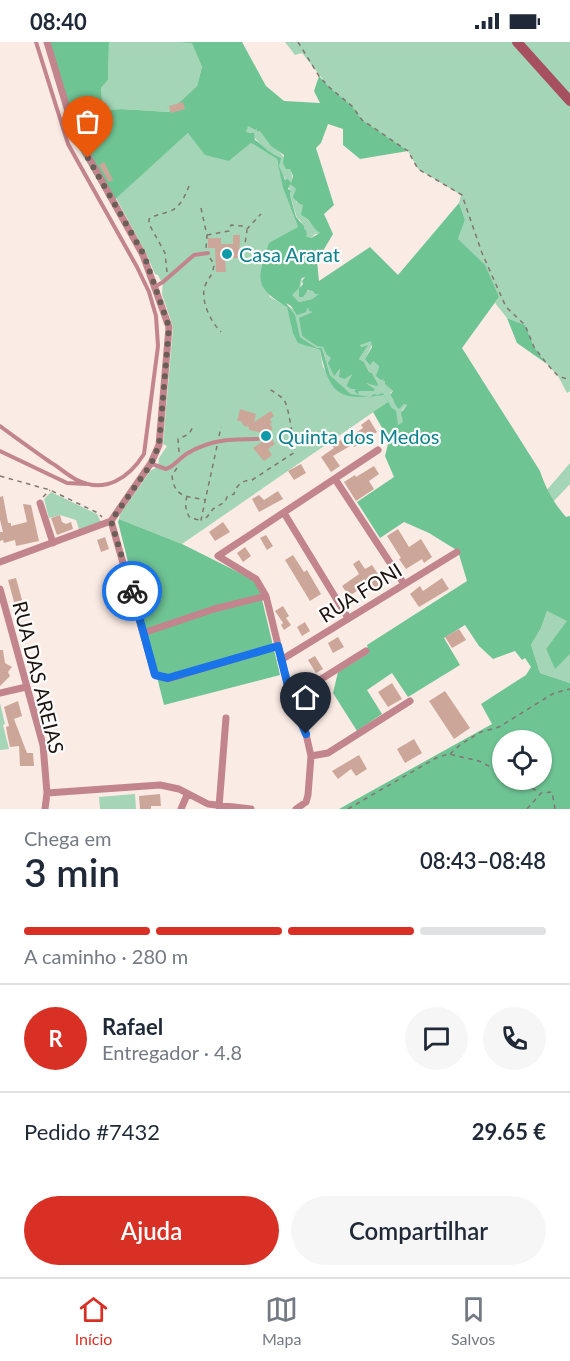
<!DOCTYPE html>
<html lang="pt">
<meta charset="utf-8">
<style>
:root{--surface:#fff;--page:#f6f6f7;--text:#1f2937;--muted:#747a83;--line:#e0e1e3;--accent:#d93025}
body{margin:0;font-family:Lato,sans-serif;background:var(--page);color:var(--text);height:100vh;display:flex;flex-direction:column;font-size:22px;white-space:nowrap}
*{box-sizing:border-box;margin:0}
p{font-size:20px;color:var(--muted)}
.icon{flex:none;width:33px;height:33px;fill:none;stroke:currentColor;stroke-width:2;stroke-linecap:round;stroke-linejoin:round}
.map{position:relative;height:767px;overflow:hidden}
.details{display:flex;flex-direction:column;background:var(--surface);flex:1}
.details>*{flex:none}
.tools{position:absolute;left:492px;top:688px;display:grid;gap:12px}
.tools a{display:grid;place-items:center;width:60px;height:60px;border-radius:50%;background:var(--surface);box-shadow:0 2px 4px #0004;font-size:30px}
.pin{position:absolute;display:grid;place-items:center;width:51px;height:51px;color:#fff;margin:-62px -26px;border-radius:50% 50% 50% 0;rotate:-45deg;box-shadow:0 0 6px #0007}
.pin .icon{rotate:45deg}
.courier{position:absolute;display:grid;place-items:center;width:60px;height:60px;margin:-30px;border:4px solid #1a73e8;border-radius:50%;background:#fff;color:#222;box-shadow:0 2px 8px #0007}
.overview em{font-style:normal;font-weight:600}
.overview div{display:flex;flex-direction:column-reverse}
.overview{display:flex;align-items:center;justify-content:space-between;height:102px;padding:0 24px}
h1{font-size:39px;font-weight:600;line-height:45px}
.bar{display:grid;grid-template-columns:repeat(4,1fr);gap:9px 6px;align-content:center;height:72px;padding:0 24px}
.bar i{height:8px;border-radius:4px;background:var(--line)}
.bar .current{background:var(--accent)}
.bar p{grid-column:span 4}
.line{display:flex;align-items:center;gap:15px;padding:0 24px;border-top:2px solid var(--line)}
.line div{flex:1}
.round{display:grid;place-items:center;flex:none;width:63px;height:63px;border-radius:32px;background:var(--page)}
.button{display:flex;gap:12px;margin-top:auto;padding:12px 24px}
.button a{flex:1;height:69px;border-radius:36px;background:var(--accent);color:#fff;font-size:24px;font-weight:600;line-height:69px;text-align:center}
.button a+a{background:var(--page);color:var(--text)}
.status{display:flex;justify-content:space-between;align-items:center;height:42px;padding:0 30px;background:var(--surface);direction:ltr}
.status svg{height:16px;fill:currentColor}
.tab-bar{display:flex;justify-content:space-around;align-items:center;height:84px;border-top:2px solid var(--line);background:var(--surface);font-size:16px;color:var(--muted)}
.tab-bar a{display:grid;justify-items:center;gap:3px}
.tab-bar .current{color:var(--accent)}
.map>svg:first-child{display:block}
.green{fill:#a3d5b6}
.forest{fill:#6fc494;fill-rule:evenodd}
.building{fill:#cca799}
.lines{fill:none;stroke-linecap:round;stroke-linejoin:round}
.path{stroke:#83756f;stroke-width:1.5;stroke-dasharray:4.5 4.5;stroke-linecap:butt}
.lane{stroke:#c2858d;stroke-width:4}
.street{stroke:#c2858d;stroke-width:7}
.secondary{stroke:#a64f5f;stroke-width:10}
.done{stroke:#6b5e59;stroke-width:6;stroke-dasharray:0 10.8}
.route{stroke:#1a73e8;stroke-width:8}
.culture-dot{fill:#0f9aa8;stroke:#fcfcfc;stroke-width:2}
.labels{text-anchor:middle;dominant-baseline:central;stroke-width:4.5;stroke-linejoin:round;paint-order:stroke}
.culture-label{font-size:20px;fill:#0d838f;stroke:#fcfcfc;text-anchor:start}
.street-label{font-size:20px;fill:#1e120d;stroke:#fcfcfc}
</style>
<div class="status"><b>08:40</b><svg viewBox="0 0 49 12"><path d="M0 12V9h3v3zM5 12V6h3v6zM10 12V3h3v9zM15 12V0h3v12zM26 1h20v11H26zM47 4h2v5h-2z"/></svg></div>
<div class="map">
<svg width="570" height="767" viewBox="0 0 570 767">
<rect width="100%" height="100%" fill="#fbebe5"/>
<!-- green -->
<path class="green" d="M109 0H192L202 25 197 44 169 70 121 67 103 70 101 46 108 38Z
M285 0H570V349L567 351 558 334 547 322 534 305 525 283 507 276 495 261 499 255 458 197 465 178 459 161 461 153 418 127 408 109 362 78 352 64 329 45 302 11 295 13Z
M258 81C265 105 298 115 291 142L296 147V160L303 162 305 175 321 192H315L311 196 300 195V188L304 185 300 178 297 176 290 153 291 151 284 134 283 146 298 185 261 231 270 255 287 265C294 287 293 302 320 308L323 325 345 353 360 354 351 352 330 333 322 306H317L300 295C296 278 294 268 280 258L294 268 308 263 315 271 301 283 302 294 323 305 326 312 332 316 334 333 341 327V331L348 334 353 330 346 344 351 347H357L354 349 358 353 359 348 374 349 375 347 366 341 378 342 372 331 369 330 364 320 359 317 366 306 359 303 371 298 373 301 365 317 373 319 379 324 377 331 386 336 385 341 393 349 390 351 400 365 404 362 407 363 402 368 406 380 398 384 392 366 388 360 182 502 119 477 120 472 151 428 158 425 159 416 167 404 163 402 173 285 162 252 163 239H161L158 233 155 232 147 213 116 156 188 91 229 119 251 101 277 117 278 123V115C269 112 255 98 251 90H246L247 83Z
M306 234 302 237 299 255 311 247 321 251 312 257 299 260 291 253H284L298 241 301 236Z
M570 421V442L553 460 546 449Z
M51 450 97 472 101 480 80 490 76 478 60 473 49 476 44 457Z
M547 569 568 579 546 607 555 626 570 612V641L540 631 531 603 541 586Z
M0 661 5 682 3 683 9 707 0 708Z
M135 752 136 767H100L99 755Z"/>
<!-- forest -->
<path class="forest" d="M44 0H109L108 38 101 46 103 69 121 67 169 70 197 44 202 25 192 1 179 0H242L266 44 284 59 320 61 314 49 319 34 329 45 352 64 362 78 408 109 360 117 343 103V87L328 82 321 101 316 106 334 163 324 172 333 192 317 219 319 239 370 205 398 233 459 161 465 178 458 197 485 223 499 255 462 306 540 429C546 447 553 460 566 475L570 474V612L555 627 546 607 567 579 547 569 541 586 531 603 540 631 570 641V767H339L492 682 481 662 526 633 531 625 525 616 522 618 515 609 493 617 479 604 465 583 444 596 460 623 408 655 392 631 367 648 382 672 357 689 333 651 338 630 369 611 367 603 467 539 458 509 429 491 404 480 380 496 357 460 394 435 385 414 389 398 373 370 388 360 384 353C338 359 330 353 320 308L298 301 293 291 287 265C252 244 258 236 269 201L298 185 283 146 277 117 251 101 229 119 205 113 188 91 111 161 75 100ZM248 84 256 88 257 86V89H260L271 104 284 113 283 121 286 127H290L293 134 291 141 288 137 285 138 279 124 281 116C270 112 265 105 255 98L254 91 246 90ZM290 142 296 147 293 155 298 161 303 163 301 173C311 177 312 186 320 191L311 196 305 194 307 193 306 188 304 187V184L296 175 290 153 291 149 288 147ZM305 235 302 239 303 242 299 247V255H303L308 248 313 249 315 252H319L312 257 299 260 292 253 299 246 301 236ZM286 261 291 264 297 273 306 270 308 265 309 269 313 270 299 276 302 294 317 304 323 305 326 312 331 316 328 321 334 334 340 327 339 335 345 337 352 332 346 344 351 347H356L354 349 358 353 359 349H374L375 347 366 341 377 344 378 342 372 331 369 330 364 320 359 317 368 303 362 305 360 303 371 299 372 305 365 317 370 323 373 319 379 324 376 334 381 338 384 337 383 339H385V342L393 349 390 353C395 357 393 362 399 367L404 362 407 363 401 371 403 380 398 383 396 369 392 366 383 351 377 353 374 352 370 355 351 352 330 333 322 306H317L300 295 295 273ZM502 699H542V738H502Z
M507 276 525 283 534 305 547 322 517 301Z
M119 477 182 502 252 537 259 545 280 633 164 663 118 480Z"/>
<!-- building -->
<path class="building" d="M183 60 185 67 171 71 169 64Z
M104 120 113 138 109 140 99 123Z
M233 193H240L239 216H225L226 230H216L215 206H208V196H221V202H233Z
M240 367 256 372 254 380 271 369 274 374 270 377 272 381 270 382 273 387 267 390 275 402 268 407 272 413 264 419 253 406 265 398 259 390 249 388V385L244 384 241 379H237Z
M369 377 377 390 354 405 352 403 333 414 340 424 331 430 321 415 334 406 332 403 341 398 342 400 363 386 361 383Z
M301 422 306 431 294 438 288 429Z
M374 424 379 432 369 439 374 447 356 459 344 440 355 433 356 435Z
M278 449 283 457 259 470 252 457 259 453 264 458Z
M3 454 8 481H11V484L27 480 23 462 31 463 39 499 16 504 15 498 4 501 3 498 0 499V490H3L0 478V455Z
M60 473 62 480 66 482 71 480 73 487 57 493 51 476Z
M223 480 230 490 215 499 209 490Z
M398 487 409 505 421 497 432 515 424 521 422 517 406 527 399 517 401 516 387 494Z
M266 493 273 504 267 508 260 496Z
M105 495 109 507 101 510 97 498Z
M245 505 251 514 243 520 237 511Z
M293 513 304 530 307 528 321 552 310 559 285 518Z
M359 518 365 527 372 523 378 532 374 535 381 546 374 551 368 542 349 554 342 544 359 532 353 522Z
M16 536 27 576 19 578 8 538Z
M442 536 449 547 419 565 410 552 420 544 423 549Z
M283 564 289 574 286 576 291 583 284 588 281 583 283 581 275 569Z
M305 580 310 589 302 594 297 585Z
M459 587 466 598 452 606 445 595Z
M338 595 344 605 333 611 328 601Z
M0 608H3L5 621 12 625 8 630 10 634 0 644Z
M315 614 323 627 316 631 308 618Z
M392 641 402 657 388 665 378 650Z
M445 649 470 686 454 697 429 659Z
M18 659 22 674 14 677 27 711H33L34 724H20L19 704 10 705 7 691 6 685 9 684 4 665Z
M414 697 422 711 405 721 397 707Z
M359 713 367 727 356 734 351 727 338 737 332 729Z
M160 752 161 764H151V767H140L139 754Z"/>
<g class="lines">
<!-- path -->
<path class="path" d="M298 0 319 34 329 45 352 64 362 78 408 109 418 127 462 153 482 211 506 265 525 283 534 305 547 322 558 334 570 338
M201 166 207 194 206 207
M207 193 229 189 231 183 242 184 247 187 261 172
M244 209 247 188
M210 216 214 222C213 235 208 235 205 244 200 259 211 280 221 290
M167 230 165 211 149 182V177C155 173 161 172 168 170 180 166 184 156 189 144
M219 394 221 385
M217 404 201 478 207 475 213 467 225 460 227 455 234 452C236 443 243 438 252 438L295 410C293 400 289 364 284 358 281 354 274 350 269 347
M179 410 178 397 189 392 194 383
M177 426 172 433C174 456 186 454 206 458
M0 434 50 448 98 471 102 475
M187 454C185 462 185 468 190 476L200 478
M43 455 50 448
M450 712 461 702 481 690 499 685 554 651 570 647
M516 738 539 750
M348 767 436 716 449 712 479 719 502 731
M527 767 541 751 552 750 555 767"/>
<!-- lane -->
<path class="lane" d="M156 244 163 240 194 213 208 211
M0 384C16 396 33 408 50 420 59 425 67 433 77 438 105 452 129 436 144 412L158 304 156 274 149 250 137 225 68 102 36 0
M0 409 67 441 86 442
M152 422 166 427C175 424 179 416 188 411 212 397 232 397 258 397"/>
<!-- street -->
<path class="street" d="M335 437 404 542
M40 461 53 501
M284 471 348 576
M111 479 155 633 168 637 278 604
M0 520 111 479 151 421 159 403 169 285 143 213 74 89 47 0
M0 547 43 703 47 751 45 767
M143 591 214 567 266 554
M281 618 457 510
M0 651 26 645
M291 656 366 609
M311 714 328 711 410 659
M47 751 160 743 179 747 208 762 251 767
M219 765 226 676
M181 767 187 753
M296 767 306 760 308 753 311 714 306 692 291 656 266 554 256 537 218 514 378 408"/>
<!-- secondary -->
<path class="secondary" d="M517 0 570 59"/>
</g>
<g class="lines">
<!-- done -->
<path class="done" d="M88 116 144 213 169 285 159 403 151 422 111 479 132 549"/>
<!-- route -->
<path class="route" d="M132 549 155 633 168 636 278 604 291 656 306 692"/>
</g>
<!-- markers -->
<g class="culture-dot">
<circle cx="227" cy="212" r="6"/>
<circle cx="266" cy="394" r="6"/>
</g>
<g class="labels">
<!-- culture labels -->
<g class="culture-label">
<text x="239" y="212">Casa Ararat</text>
<text x="278" y="394">Quinta dos Medos</text>
</g>
<!-- street labels -->
<g class="street-label">
<text transform="translate(360 550) rotate(-32)">RUA FONI</text>
<text transform="translate(39 635) rotate(76)">RUA DAS AREIAS</text>
</g>
</g>
</svg>
<div class="tools">
<a><svg class="icon" aria-label="locate" viewBox="0 0 24 24"><circle cx="12" cy="12" r="6"/><path d="M12 2v4M12 18v4M2 12h4M18 12h4"/></svg></a>
</div>
<div class="pin" style="left:88px;top:116px;background:#ea580c"><svg class="icon" aria-label="bag" viewBox="0 0 24 24"><path d="M5 8h14l-1 12H6zM9 8a3 3 0 0 1 6 0"/></svg></div>
<div class="pin" style="left:306px;top:692px;background:#1f2937"><svg class="icon" aria-label="home" viewBox="0 0 24 24"><path d="M3 11l9-7 9 7M6 9v11h12V9"/></svg></div>
<div class="courier" style="left:132px;top:549px"><svg class="icon" aria-label="bike" viewBox="0 0 24 24"><circle cx="6" cy="16" r="4"/><circle cx="18" cy="16" r="4"/><path d="M6 16l4-8h5l3 8M10 8l3 8H6M13 5h3"/></svg></div>
</div>
<section class="details">
<div class="overview"><div><h1>3 min</h1><p>Chega em</p></div><em>08:43–08:48</em></div>
<div class="bar"><i class="current"></i><i class="current"></i><i class="current"></i><i></i><p>A caminho · 280 m</p></div>
<div class="line" style="height:108px"><b class="round" style="background:var(--accent);color:#fff">R</b><div><b>Rafael</b><p>Entregador · 4.8</p></div><a class="round"><svg class="icon" aria-label="chat" viewBox="0 0 24 24"><path d="M4 5h16v11H9l-5 4z"/></svg></a><a class="round"><svg class="icon" aria-label="phone" viewBox="0 0 24 24"><path d="M5 4h4l2 5-3 2q2 4 5 5l2-3 5 2v4C11 20 4 13 5 4z"/></svg></a></div>
<div class="line" style="height:78px"><div>Pedido #7432</div><b>29.65 €</b></div>
<div class="button"><a>Ajuda</a><a>Compartilhar</a></div>
</section>
<nav class="tab-bar">
<a class="current"><svg class="icon" aria-label="home" viewBox="0 0 24 24"><path d="M3 11l9-7 9 7M6 9v11h12V9"/></svg>Início</a>
<a><svg class="icon" aria-label="map" viewBox="0 0 24 24"><path d="M3 6l6-2 6 2 6-2v14l-6 2-6-2-6 2zM9 4v14M15 6v14"/></svg>Mapa</a>
<a><svg class="icon" aria-label="saved" viewBox="0 0 24 24"><path d="M7 4h10v16l-5-4-5 4z"/></svg>Salvos</a>
</nav>
